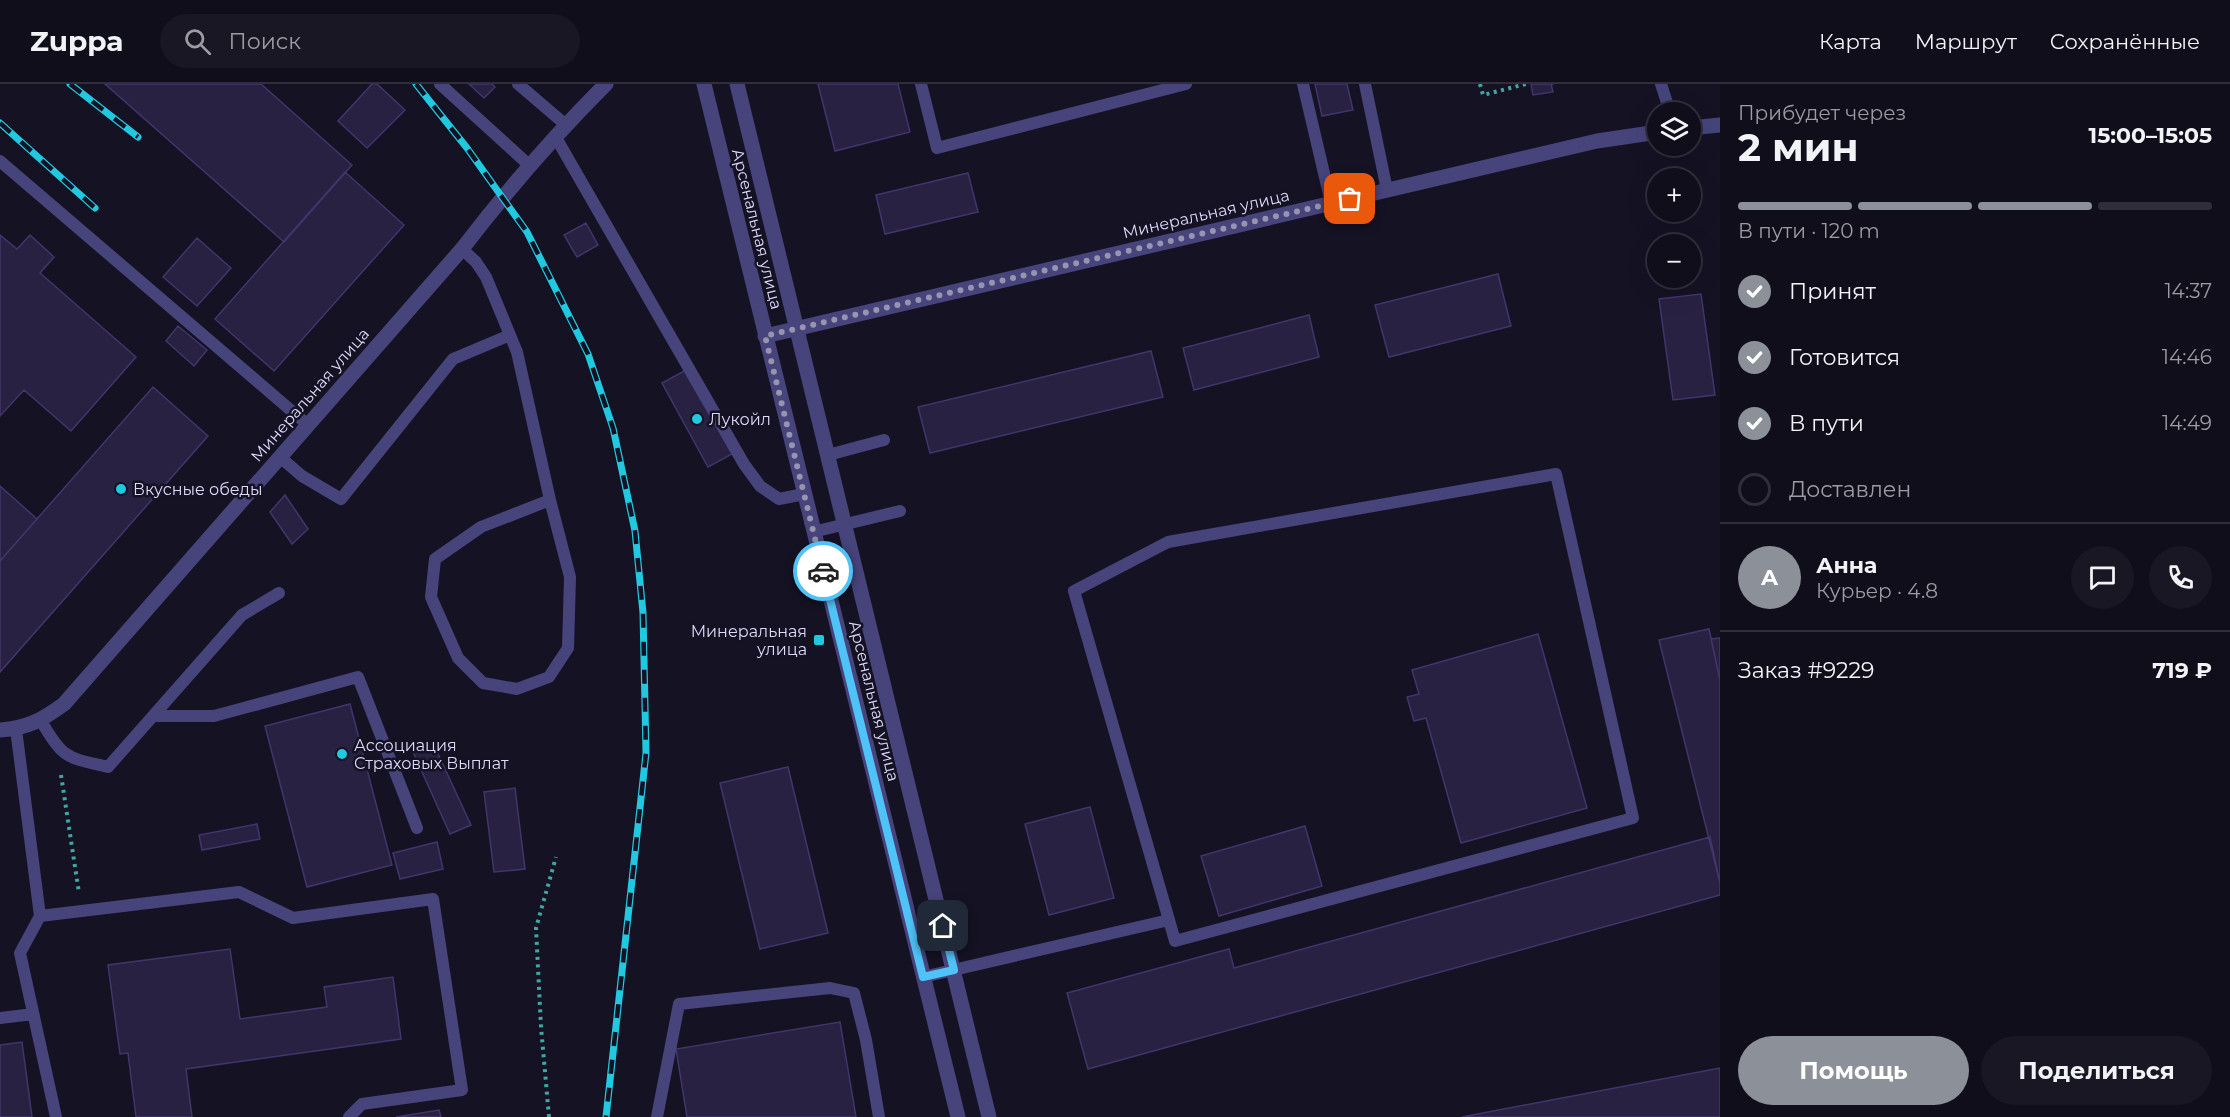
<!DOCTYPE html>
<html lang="ru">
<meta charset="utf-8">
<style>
:root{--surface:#100e1b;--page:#191724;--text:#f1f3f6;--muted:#9c9ca3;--line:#302e3a;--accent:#8c9099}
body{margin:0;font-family:Montserrat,sans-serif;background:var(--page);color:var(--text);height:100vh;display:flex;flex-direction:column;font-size:22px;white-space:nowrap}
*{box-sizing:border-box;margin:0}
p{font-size:20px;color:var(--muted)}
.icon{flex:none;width:33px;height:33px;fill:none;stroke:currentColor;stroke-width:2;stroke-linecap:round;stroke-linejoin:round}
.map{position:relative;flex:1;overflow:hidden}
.panel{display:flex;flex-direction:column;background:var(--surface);width:510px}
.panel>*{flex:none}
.tools{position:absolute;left:1647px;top:18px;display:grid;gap:12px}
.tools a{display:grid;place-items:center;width:54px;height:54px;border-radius:50%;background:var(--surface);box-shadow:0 6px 24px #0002,0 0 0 2px var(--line);font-size:30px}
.pin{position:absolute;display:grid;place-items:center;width:51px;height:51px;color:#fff;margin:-26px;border-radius:12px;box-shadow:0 3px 9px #0006}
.courier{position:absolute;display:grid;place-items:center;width:60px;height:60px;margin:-30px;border:4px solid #4fc3f7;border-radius:50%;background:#fff;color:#222;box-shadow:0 2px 8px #0007}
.headline em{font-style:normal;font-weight:700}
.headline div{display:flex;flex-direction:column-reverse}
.headline{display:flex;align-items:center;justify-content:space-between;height:102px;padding:0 18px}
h1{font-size:39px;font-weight:700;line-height:45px}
.bar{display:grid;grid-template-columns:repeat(4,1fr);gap:9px 6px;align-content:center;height:72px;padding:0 18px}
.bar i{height:8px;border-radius:4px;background:var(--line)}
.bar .on{background:var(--accent)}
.bar p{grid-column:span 4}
.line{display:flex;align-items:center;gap:15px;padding:0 18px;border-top:2px solid var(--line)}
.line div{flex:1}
.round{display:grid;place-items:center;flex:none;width:63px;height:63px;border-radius:32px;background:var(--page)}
ol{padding:0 18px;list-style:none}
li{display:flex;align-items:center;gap:18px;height:66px}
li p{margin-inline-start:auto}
li .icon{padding:6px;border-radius:50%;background:var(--accent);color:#fff;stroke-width:4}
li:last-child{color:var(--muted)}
li i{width:33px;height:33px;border:3px solid var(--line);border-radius:50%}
.primary-button{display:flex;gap:12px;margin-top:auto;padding:12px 18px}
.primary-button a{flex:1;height:69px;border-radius:36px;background:var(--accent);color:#fff;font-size:24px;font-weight:700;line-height:69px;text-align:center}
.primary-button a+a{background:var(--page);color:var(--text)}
header{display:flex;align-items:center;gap:36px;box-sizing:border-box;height:84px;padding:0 30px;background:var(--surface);border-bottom:2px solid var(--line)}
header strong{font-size:28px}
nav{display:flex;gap:33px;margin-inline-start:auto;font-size:21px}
.search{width:420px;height:54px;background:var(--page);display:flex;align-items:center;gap:15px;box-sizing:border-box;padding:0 21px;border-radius:33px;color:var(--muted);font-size:22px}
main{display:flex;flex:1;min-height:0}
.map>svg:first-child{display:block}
.building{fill:#282142;stroke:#41366b;stroke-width:1.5}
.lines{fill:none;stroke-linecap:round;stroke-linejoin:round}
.path{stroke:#40a8a3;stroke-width:4;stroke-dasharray:3 4.5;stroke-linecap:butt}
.service{stroke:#47447c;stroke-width:12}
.minor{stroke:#47447c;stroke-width:15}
.tertiary{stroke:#47447c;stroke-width:15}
.rail-casing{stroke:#20c9e0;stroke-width:7}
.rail{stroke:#151224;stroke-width:4.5;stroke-dasharray:14;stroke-linecap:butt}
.done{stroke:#9894af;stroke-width:6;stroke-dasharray:0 10.8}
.route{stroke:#4fc3f7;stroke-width:8}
.poi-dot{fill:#20c9e0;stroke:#151224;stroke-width:2}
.labels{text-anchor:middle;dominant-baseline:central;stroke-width:5;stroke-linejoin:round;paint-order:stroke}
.street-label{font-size:16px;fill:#dedafa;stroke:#151224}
.poi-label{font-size:16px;fill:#dedafa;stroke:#151224;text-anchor:start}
</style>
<header>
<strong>Zuppa</strong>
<div class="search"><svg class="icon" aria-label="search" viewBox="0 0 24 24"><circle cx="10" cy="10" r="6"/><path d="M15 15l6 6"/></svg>Поиск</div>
<nav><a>Карта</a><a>Маршрут</a><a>Сохранённые</a></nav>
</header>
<main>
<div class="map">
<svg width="1720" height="1033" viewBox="0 0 1720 1033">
<rect width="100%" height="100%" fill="#151224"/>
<!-- building -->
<path class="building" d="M105 0H261L352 81 284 158Z
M372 0H377L405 26 367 64 338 37Z
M469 0H492L495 3 484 14Z
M818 0H898L910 48 835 67Z
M1315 0H1347L1353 26 1322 32Z
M1531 0H1554H1551L1553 8 1533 11Z
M345 88 404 141 274 287 215 235Z
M968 89 978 128 885 150 876 111Z
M586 139 598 161 577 173 564 151Z
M0 151 17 165 30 151 54 173 40 189 136 273 71 347 24 306 0 332Z
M197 154 231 184 197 222 163 193Z
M1498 190 1511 242 1389 273 1375 221Z
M1701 210 1715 311 1673 316 1659 215Z
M1309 231 1319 273 1194 306 1183 264Z
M178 242 207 266 194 282 166 257Z
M1151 267 1163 313 930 369 918 323Z
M686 286 732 370 708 383 662 299Z
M153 303 208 352 0 588V477Z
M0 402 37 435 0 477Z
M285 411 308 445 292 460 270 428Z
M1709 545 1720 596V799L1659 556Z
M1538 550 1587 724 1461 759 1426 634 1414 637 1407 613 1419 610 1412 586Z
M1720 554V596L1711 555Z
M350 620 392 781 307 803 265 642Z
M433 659 471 741 450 750 413 668Z
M788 683 828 849 760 865 720 699Z
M515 704 525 785 494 788 484 708Z
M1090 723 1114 814 1049 831 1025 740Z
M257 740 260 755 202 766 199 751Z
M1305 742 1322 802 1219 832 1201 772Z
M1710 753 1720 799V811L1088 985 1067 909 1229 865 1234 884Z
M437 758 443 785 400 795 393 769Z
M230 865 240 935 327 923 324 903 393 893 401 955 186 985 192 1033H136L128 969 120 970 108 881Z
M840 938 856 1033H687L676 965Z
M22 958 32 1033H0V961Z
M1720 984V1033H1462Z
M439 1026 441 1033H396Z"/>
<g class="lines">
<!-- path -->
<path class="path" d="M1480 0 1483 11 1526 0
M61 691 79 809
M549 1033 541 943 536 844 556 773"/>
<!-- service -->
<path class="service" d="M440 0 529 81
M518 0 566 41
M921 0 937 64 1186 0
M1303 0 1331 119
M1365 0 1387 106
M1661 0 1670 28
M555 52 744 380 760 402 779 415 804 410
M0 77 308 341
M462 165 476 178 486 193 517 268 550 416 570 493 568 564 549 593 517 605 483 599 458 574 431 513 435 475 481 443 550 416
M828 371 884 356
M280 373 302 392 341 415 453 275 510 251
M813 448 900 427
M154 632H214L358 593 417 744
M41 637C64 675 65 673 108 683L242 531 279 509
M16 645 40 832 20 869 56 1033
M40 832 239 808 293 834 433 815 462 1006 362 1020 349 1033
M923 893 1169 836 1074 507 1168 458 1556 390 1633 734 1175 857 1169 836
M0 934 33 930
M657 1033 679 920 830 904 854 909 866 956 879 1033"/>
<!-- minor -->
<path class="minor" d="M0 646C28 644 42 636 64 620L462 165C508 105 553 53 606 0"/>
<!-- tertiary -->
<path class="tertiary" d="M704 0 958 1033
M737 0 989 1033
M1690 44 1720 41
M765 252 1597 57 1658 48"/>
<!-- rail casing -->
<g class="rail-casing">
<path id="rail" d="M70 0 138 53
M416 0 467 64 527 148 588 270 613 344 635 447 643 529 646 669 606 1033
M0 39 95 124"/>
</g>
<!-- rail -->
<use href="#rail" class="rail"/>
</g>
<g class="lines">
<!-- done -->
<path class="done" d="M823 487 765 252 1350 115"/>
<!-- route -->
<path class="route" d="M823 487 923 893 954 886 943 842"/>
</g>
<!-- markers -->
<g class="poi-dot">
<circle cx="697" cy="335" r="6"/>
<circle cx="121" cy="405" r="6"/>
<rect x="813" y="550" width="12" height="12" rx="3"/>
<circle cx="342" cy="670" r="6"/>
</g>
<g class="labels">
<!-- street labels -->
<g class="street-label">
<text transform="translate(1206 130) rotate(-13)">Минеральная улица</text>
<text transform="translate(757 145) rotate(76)">Арсенальная улица</text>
<text transform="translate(310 311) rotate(-49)">Минеральная улица</text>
<text transform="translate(874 617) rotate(76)">Арсенальная улица</text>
</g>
<!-- poi labels -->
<g class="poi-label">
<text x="709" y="335">Лукойл</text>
<text x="133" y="405">Вкусные обеды</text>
<text x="807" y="547" text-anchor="end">Минеральная<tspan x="807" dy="18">улица</tspan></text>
<text x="354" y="661">Ассоциация<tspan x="354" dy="18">Страховых Выплат</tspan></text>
</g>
</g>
</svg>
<div class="tools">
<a><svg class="icon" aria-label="layers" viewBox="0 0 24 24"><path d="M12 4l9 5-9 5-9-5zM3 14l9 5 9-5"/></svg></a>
<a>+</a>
<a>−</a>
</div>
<div class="pin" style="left:1350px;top:115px;background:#ea580c"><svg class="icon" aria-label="bag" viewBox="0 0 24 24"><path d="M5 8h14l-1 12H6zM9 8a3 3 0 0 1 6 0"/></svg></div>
<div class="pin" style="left:943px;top:842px;background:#1f2937"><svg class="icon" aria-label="home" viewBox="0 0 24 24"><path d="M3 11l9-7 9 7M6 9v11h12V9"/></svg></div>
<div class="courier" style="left:823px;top:487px"><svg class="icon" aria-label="car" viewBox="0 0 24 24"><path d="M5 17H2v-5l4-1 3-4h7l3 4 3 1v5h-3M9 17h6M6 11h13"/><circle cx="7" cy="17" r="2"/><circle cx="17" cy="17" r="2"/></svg></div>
</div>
<section class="panel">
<div class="headline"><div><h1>2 мин</h1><p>Прибудет через</p></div><em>15:00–15:05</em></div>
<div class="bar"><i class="on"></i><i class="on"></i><i class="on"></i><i></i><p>В пути · 120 m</p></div>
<ol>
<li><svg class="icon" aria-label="check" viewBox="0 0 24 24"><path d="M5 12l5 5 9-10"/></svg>Принят<p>14:37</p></li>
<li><svg class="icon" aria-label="check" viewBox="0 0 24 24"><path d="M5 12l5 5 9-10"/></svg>Готовится<p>14:46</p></li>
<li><svg class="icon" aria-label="check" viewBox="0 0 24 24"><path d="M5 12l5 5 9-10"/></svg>В пути<p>14:49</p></li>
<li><i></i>Доставлен</li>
</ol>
<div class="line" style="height:108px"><b class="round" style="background:var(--accent);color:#fff">А</b><div><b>Анна</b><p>Курьер · 4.8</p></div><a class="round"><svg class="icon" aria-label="chat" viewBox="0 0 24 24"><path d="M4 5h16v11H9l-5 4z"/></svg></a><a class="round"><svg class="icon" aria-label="phone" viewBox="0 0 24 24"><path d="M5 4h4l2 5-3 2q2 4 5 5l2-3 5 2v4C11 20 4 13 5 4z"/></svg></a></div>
<div class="line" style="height:78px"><div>Заказ #9229</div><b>719 ₽</b></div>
<div class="primary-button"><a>Помощь</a><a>Поделиться</a></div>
</section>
</main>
